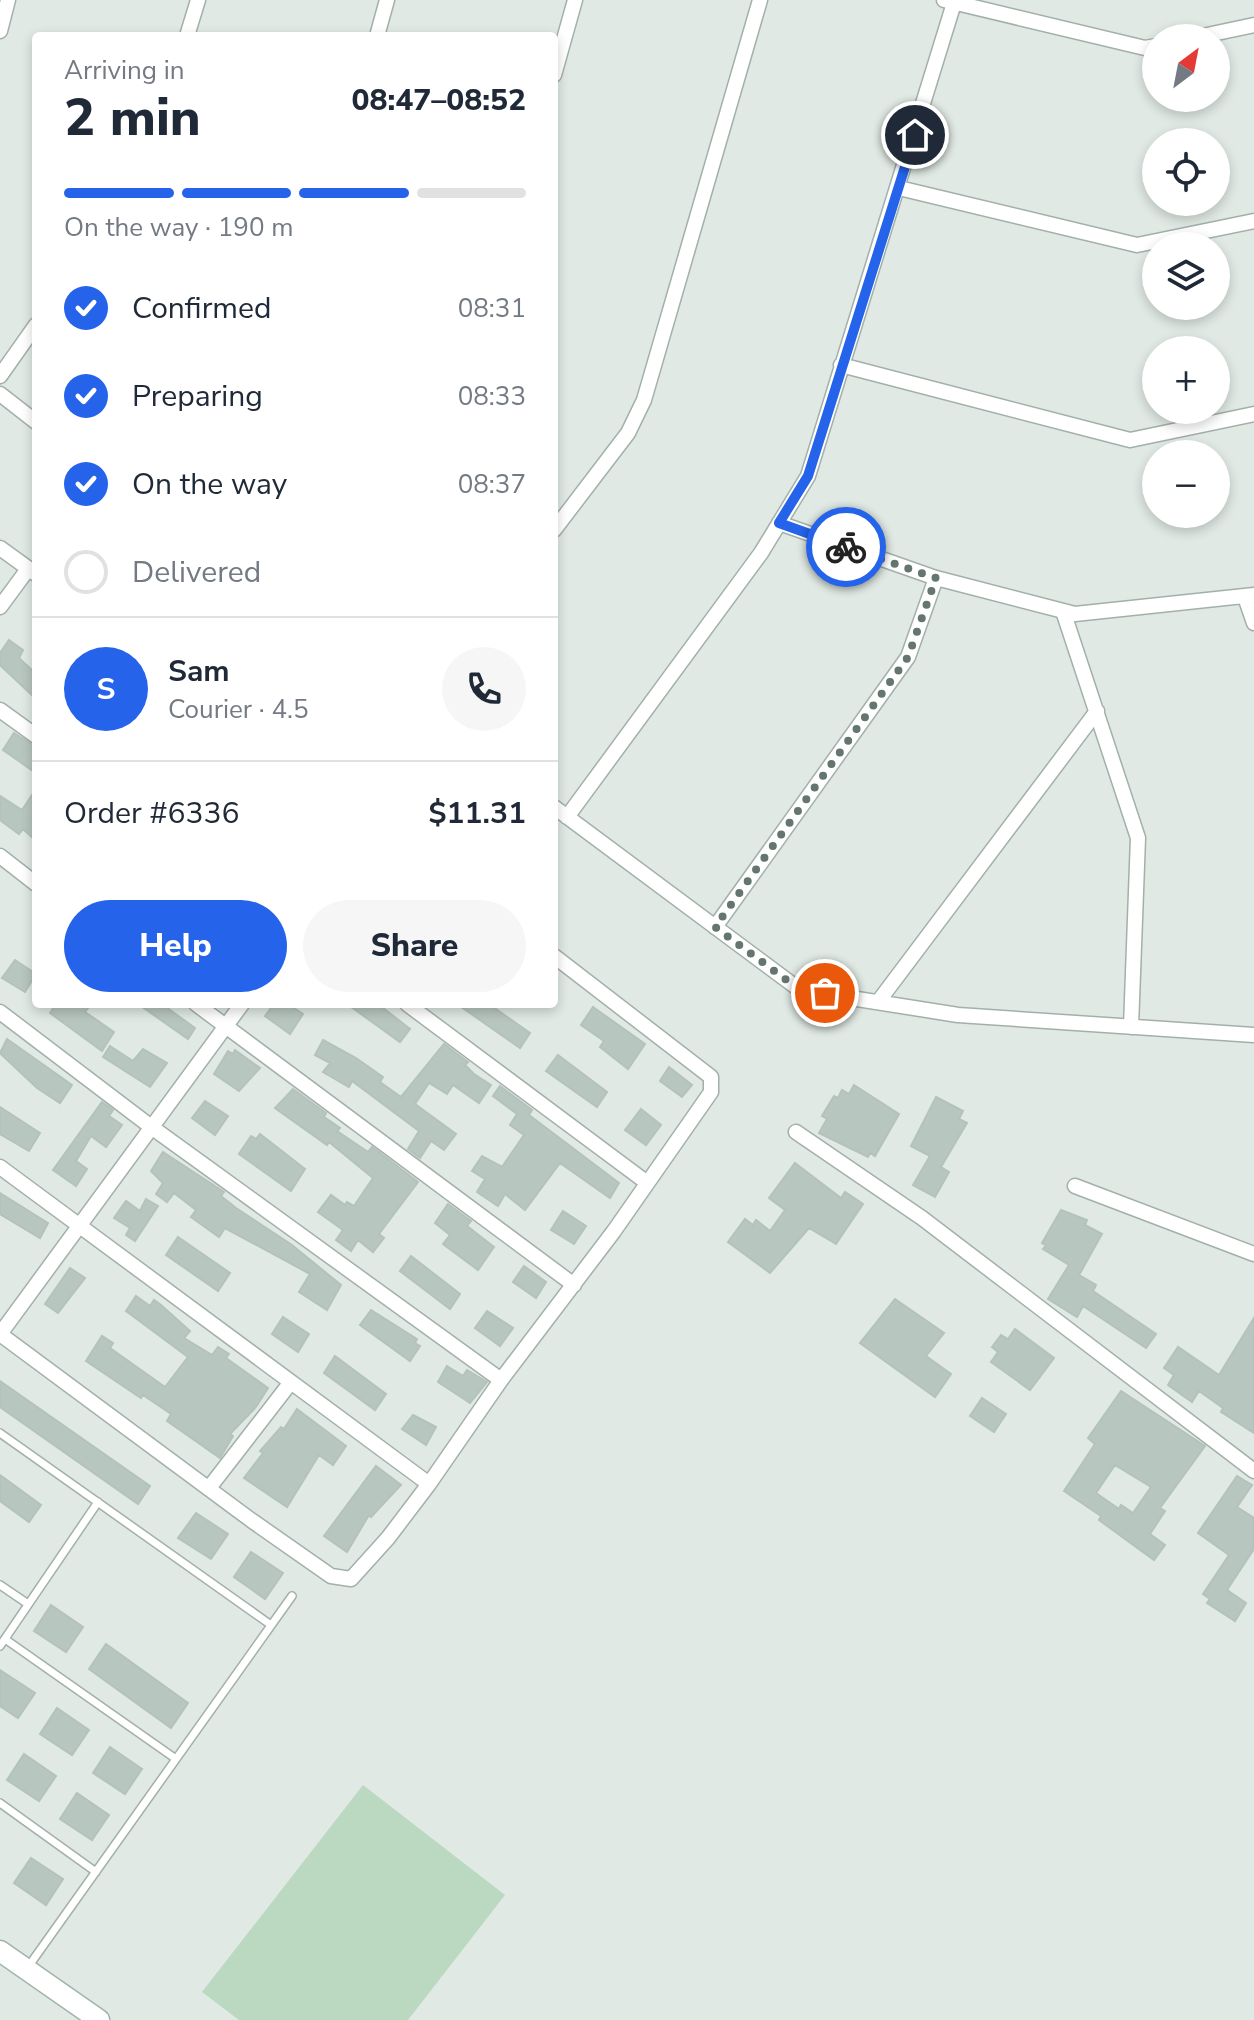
<!DOCTYPE html>
<meta charset="utf-8">
<style>
:root{--surface:#fff;--page:#f6f6f7;--text:#1f2937;--muted:#747a83;--line:#e0e1e3;--accent:#2563eb}
body{margin:0;font-family:"Nunito Sans",sans-serif;background:var(--page);color:var(--text);height:100vh;display:flex;flex-direction:column;font-size:30px;white-space:nowrap}
*{box-sizing:border-box;margin:0}
p{font-size:26px;color:var(--muted)}
.icon{flex:none;width:44px;height:44px;fill:none;stroke:currentColor;stroke-width:2;stroke-linecap:round;stroke-linejoin:round}
.map{position:relative;flex:1;overflow:hidden}
.panel{position:absolute;left:32px;top:32px;width:526px;height:976px;display:flex;flex-direction:column;background:var(--surface);border-radius:8px;box-shadow:0 4px 12px #0003}
.panel>*{flex:none}
.needle{width:52px;rotate:32deg}
.buttons{position:absolute;left:1142px;top:24px;display:grid;gap:16px}
.buttons a{display:grid;place-items:center;width:88px;height:88px;border-radius:50%;background:var(--surface);box-shadow:0 4px 12px #0003;font-size:40px}
.pin{position:absolute;display:grid;place-items:center;width:68px;height:68px;color:#fff;margin:-34px;border:4px solid #fff;border-radius:50%;box-shadow:0 2px 8px #0007}
.courier{position:absolute;display:grid;place-items:center;width:80px;height:80px;margin:-40px;border:6px solid #2563eb;border-radius:50%;background:#fff;color:#222;box-shadow:0 2px 10px #0007}
.headline em{font-style:normal;font-weight:800}
.headline div{display:flex;flex-direction:column-reverse}
.headline{display:flex;align-items:center;justify-content:space-between;height:136px;padding:0 32px}
h1{font-size:52px;font-weight:800;line-height:60px}
.bar{display:grid;grid-template-columns:repeat(4,1fr);gap:12px 8px;align-content:center;height:96px;padding:0 32px}
.bar i{height:10px;border-radius:6px;background:var(--line)}
.bar .current{background:var(--accent)}
.bar p{grid-column:span 4}
.line{display:flex;align-items:center;gap:20px;padding:0 32px;border-top:2px solid var(--line)}
.line div{flex:1}
.round{display:grid;place-items:center;flex:none;width:84px;height:84px;border-radius:42px;background:var(--page)}
ol{padding:0 32px;list-style:none}
li{display:flex;align-items:center;gap:24px;height:88px}
li p{margin-inline-start:auto}
li .icon{padding:8px;border-radius:50%;background:var(--accent);color:#fff;stroke-width:4}
li:last-child{color:var(--muted)}
li i{width:44px;height:44px;border:4px solid var(--line);border-radius:50%}
.action{display:flex;gap:16px;margin-top:auto;padding:16px 32px}
.action a{flex:1;height:92px;border-radius:48px;background:var(--accent);color:#fff;font-size:32px;font-weight:800;line-height:92px;text-align:center}
.action a+a{background:var(--page);color:var(--text)}
.map>svg:first-child{display:block}
.green{fill:#bad9c0}
.building{fill:#b8c6c0;stroke:#b3c2ba;stroke-width:2;fill-rule:evenodd}
.lines{fill:none;stroke-linecap:round;stroke-linejoin:round}
.lane-casing{stroke:#a3b0aa;stroke-width:10}
.street-casing{stroke:#a3b0aa;stroke-width:17}
.secondary-casing{stroke:#a0b4ab;stroke-width:23}
.lane{stroke:#fff;stroke-width:7}
.street{stroke:#fff;stroke-width:14}
.secondary{stroke:#fff;stroke-width:20}
.done{stroke:#64766f;stroke-width:8;stroke-dasharray:0 14.4}
.route{stroke:#2563eb;stroke-width:10}
</style>
<div class="map">
<svg width="1254" height="2020" viewBox="0 0 1254 2020">
<rect width="100%" height="100%" fill="#e0e9e4"/>
<!-- green -->
<path class="green" d="M363 1785 505 1895 408 2020H239L202 1992Z"/>
<!-- building -->
<path class="building" d="M9 640 23 650 19 658 36 674V699L0 665V653Z
M14 733 36 747V773L3 750Z
M36 789V813L32 820 36 823V841L23 829 19 834 0 820V796L22 810Z
M15 960 36 974 25 992 2 978Z
M56 1004H91L85 1012 114 1032 102 1051 50 1013Z
M138 1004H168L166 1007 195 1028 188 1039Z
M274 1004H288L303 1014 290 1034 265 1016Z
M347 1004H378L410 1029 400 1042Z
M457 1004H489L530 1033 520 1048Z
M593 1007 645 1044 628 1069 600 1047 604 1041 581 1025Z
M7 1039 72 1085 60 1103 37 1088 0 1053Z
M323 1040 356 1058 383 1077 380 1082 401 1097 444 1044 468 1062 465 1065 474 1074 491 1085 479 1103 453 1085 447 1094 429 1083 415 1104 456 1134 444 1150 431 1141 420 1158 408 1149 419 1131 352 1081 349 1087 323 1072 330 1063 315 1055Z
M110 1046 133 1061 143 1049 167 1063 150 1087 103 1057Z
M235 1050 260 1068 239 1091 214 1074 228 1051 233 1054Z
M558 1055 607 1092 597 1107 546 1071Z
M669 1067 692 1085 682 1097 660 1081Z
M854 1085 899 1114 875 1156 870 1153 868 1157 819 1133 827 1119 822 1116 834 1096 838 1098 842 1090 849 1094Z
M500 1086 532 1110 529 1115 619 1183 610 1198 560 1163 525 1210 505 1194 498 1206 477 1192 485 1179 472 1171 482 1156 502 1167 524 1135 510 1125 517 1114 493 1096Z
M293 1089 326 1113 324 1117 340 1128 337 1131 368 1152 372 1147 418 1182 379 1234 384 1238 373 1252 358 1240 351 1251 336 1240 343 1230 318 1212 331 1195 345 1205 347 1202 354 1206 373 1178 329 1142 327 1145 275 1108Z
M936 1097 963 1111 959 1119 967 1123 941 1167 949 1172 935 1197 913 1185 930 1156 911 1146Z
M205 1101 228 1116 215 1135 192 1118Z
M102 1102 113 1110 109 1116 122 1125 106 1147 91 1136 76 1161 87 1169 76 1186 53 1170Z
M0 1107 40 1133 29 1151 0 1134Z
M641 1109 661 1125 646 1145 625 1130Z
M260 1134 305 1169 291 1191 239 1154 251 1136 256 1139Z
M163 1152 224 1192 221 1196 236 1208 292 1245 341 1285 327 1310 299 1292 310 1274 225 1228 219 1237 191 1217 196 1210 174 1193 167 1202 156 1194 163 1183 151 1171Z
M795 1163 841 1198 845 1192 863 1204 836 1244 809 1228 770 1273 728 1242 745 1219 753 1225 756 1220 770 1231 785 1210 769 1198Z
M0 1193 48 1223 40 1238 0 1214Z
M146 1199 158 1206 135 1241 126 1235 130 1228 114 1218 126 1201 140 1211Z
M448 1204 471 1221 467 1226 494 1247 478 1270 443 1244 450 1235 435 1223Z
M1061 1210 1087 1220 1085 1225 1102 1234 1079 1275 1096 1285 1093 1291 1156 1334 1146 1348 1083 1306 1077 1317 1048 1299 1069 1265 1043 1249 1046 1245 1042 1243Z
M563 1211 586 1226 574 1244 551 1230Z
M178 1237 230 1273 218 1291 166 1255Z
M411 1256 460 1294 450 1309 400 1271Z
M524 1266 546 1282 536 1298 513 1282Z
M70 1268 85 1278 58 1313 45 1304Z
M136 1296 150 1306 154 1300 161 1305 190 1331 184 1338 212 1355 218 1347 229 1354 226 1358 268 1388 256 1407 230 1434 233 1436 220 1458 167 1421 171 1414 143 1395 141 1398 86 1361 102 1336 113 1343 110 1348 165 1387 188 1357 126 1311Z
M895 1299 944 1333 926 1356 951 1374 935 1397 860 1343Z
M371 1310 417 1339 415 1343 420 1346 410 1361 360 1325Z
M487 1311 513 1328 500 1346 475 1328Z
M283 1317 309 1334 298 1352 272 1334Z
M1254 1318V1433L1221 1412 1223 1408 1199 1391 1192 1402 1168 1385 1174 1375 1164 1368 1178 1347 1219 1375Z
M1015 1329 1054 1358 1030 1390 991 1362 998 1352 992 1347 1001 1335 1008 1339Z
M335 1356 386 1394 375 1410 324 1373Z
M447 1366 463 1376 467 1370 487 1382 470 1403 438 1382Z
M0 1381 150 1486 138 1504 0 1407Z
M1121 1391 1205 1446 1160 1508 1165 1511 1150 1534 1165 1545 1154 1560 1099 1520 1101 1516 1064 1491 1095 1444 1088 1438ZM1115 1465 1151 1487 1133 1513 1121 1505 1119 1509 1096 1493Z
M982 1398 1006 1414 994 1432 970 1416Z
M297 1409 346 1446 333 1465 319 1455 287 1507 244 1478 263 1453 260 1451 281 1427 284 1429Z
M413 1415 436 1427 426 1445 402 1429Z
M376 1466 401 1485 371 1517 369 1515 347 1552 324 1536Z
M0 1475 41 1505 29 1522 0 1501Z
M1237 1476 1252 1485 1237 1507 1254 1518V1549L1227 1590 1246 1603 1235 1621 1207 1603 1210 1599 1203 1594 1229 1555 1198 1533Z
M196 1513 228 1534 211 1559 178 1538Z
M251 1552 283 1573 265 1599 234 1577Z
M51 1605 83 1627 66 1652 34 1631Z
M106 1644 188 1703 171 1728 89 1669Z
M0 1670 35 1693 18 1718 0 1706Z
M57 1708 89 1730 72 1755 40 1734Z
M110 1747 142 1769 125 1794 93 1773Z
M24 1754 56 1776 39 1801 7 1780Z
M77 1793 109 1815 92 1840 60 1819Z
M31 1858 63 1879 46 1905 14 1883Z"/>
<g class="lines">
<!-- lane casing -->
<g class="lane-casing">
<path id="lane" d="M0 1433 271 1625
M0 1585 28 1604
M5 1639 176 1759
M0 1646 98 1502
M0 1803 96 1872
M28 1967 292 1596"/>
</g>
<!-- street casing -->
<g class="street-casing">
<path id="street" d="M944 0 1145 48 1156 46
M0 31 8 0
M187 36 198 0
M377 36 387 0
M1193 38 1254 25
M554 75 575 0
M899 188 1137 245 1254 221
M841 365 1130 440 1254 414
M0 376 36 325
M0 394 36 422
M779 523 936 578 1075 614 1254 595
M554 530 628 433 644 400 760 0
M0 548 36 574
M1245 597 1254 623
M0 607 28 569
M1063 611 1138 838 1131 1027
M0 710 36 736
M554 807 800 990 958 1015 1254 1035
M567 817 761 553 808 476 954 3
M0 856 36 884
M715 927 908 657 936 578
M878 1002 1097 711
M196 1004 574 1285
M407 1004 646 1182
M0 1012 150 1126 501 1380
M796 1132 922 1218 1254 1471
M0 1167 429 1484
M1075 1186 1254 1254
M0 1334 251 1520 331 1576 351 1579 388 1538 429 1484 501 1380 614 1231 711 1092V1077L554 956
M0 1334 242 1004
M209 1488 291 1382"/>
</g>
<!-- secondary casing -->
<g class="secondary-casing">
<path id="secondary" d="M0 1951 99 2020"/>
</g>
<!-- lane -->
<use href="#lane" class="lane"/>
<!-- street -->
<use href="#street" class="street"/>
<!-- secondary -->
<use href="#secondary" class="secondary"/>
</g>
<g class="lines">
<!-- done -->
<path class="done" d="M825 993 800 990 715 927 908 657 936 578 846 547"/>
<!-- route -->
<path class="route" d="M846 547 779 523 808 476 915 135"/>
</g>
</svg>
<div class="buttons">
<a><svg class="needle" viewBox="-14 -14 28 28"><path d="M0-13l5 13h-10z" fill="#e53935"/><path d="M0 13l5-13h-10z" fill="#747a83"/></svg></a>
<a><svg class="icon" aria-label="locate" viewBox="0 0 24 24"><circle cx="12" cy="12" r="6"/><path d="M12 2v4M12 18v4M2 12h4M18 12h4"/></svg></a>
<a><svg class="icon" aria-label="layers" viewBox="0 0 24 24"><path d="M12 4l9 5-9 5-9-5zM3 14l9 5 9-5"/></svg></a>
<a>+</a>
<a>−</a>
</div>
<div class="pin" style="left:825px;top:993px;background:#ea580c"><svg class="icon" aria-label="bag" viewBox="0 0 24 24"><path d="M5 8h14l-1 12H6zM9 8a3 3 0 0 1 6 0"/></svg></div>
<div class="pin" style="left:915px;top:135px;background:#1f2937"><svg class="icon" aria-label="home" viewBox="0 0 24 24"><path d="M3 11l9-7 9 7M6 9v11h12V9"/></svg></div>
<div class="courier" style="left:846px;top:547px"><svg class="icon" aria-label="bike" viewBox="0 0 24 24"><circle cx="6" cy="16" r="4"/><circle cx="18" cy="16" r="4"/><path d="M6 16l4-8h5l3 8M10 8l3 8H6M13 5h3"/></svg></div>
<section class="panel">
<div class="headline"><div><h1>2 min</h1><p>Arriving in</p></div><em>08:47–08:52</em></div>
<div class="bar"><i class="current"></i><i class="current"></i><i class="current"></i><i></i><p>On the way · 190 m</p></div>
<ol>
<li><svg class="icon" aria-label="check" viewBox="0 0 24 24"><path d="M5 12l5 5 9-10"/></svg>Confirmed<p>08:31</p></li>
<li><svg class="icon" aria-label="check" viewBox="0 0 24 24"><path d="M5 12l5 5 9-10"/></svg>Preparing<p>08:33</p></li>
<li><svg class="icon" aria-label="check" viewBox="0 0 24 24"><path d="M5 12l5 5 9-10"/></svg>On the way<p>08:37</p></li>
<li><i></i>Delivered</li>
</ol>
<div class="line" style="height:144px"><b class="round" style="background:var(--accent);color:#fff">S</b><div><b>Sam</b><p>Courier · 4.5</p></div><a class="round"><svg class="icon" aria-label="phone" viewBox="0 0 24 24"><path d="M5 4h4l2 5-3 2q2 4 5 5l2-3 5 2v4C11 20 4 13 5 4z"/></svg></a></div>
<div class="line" style="height:104px"><div>Order #6336</div><b>$11.31</b></div>
<div class="action"><a>Help</a><a>Share</a></div>
</section>
</div>
